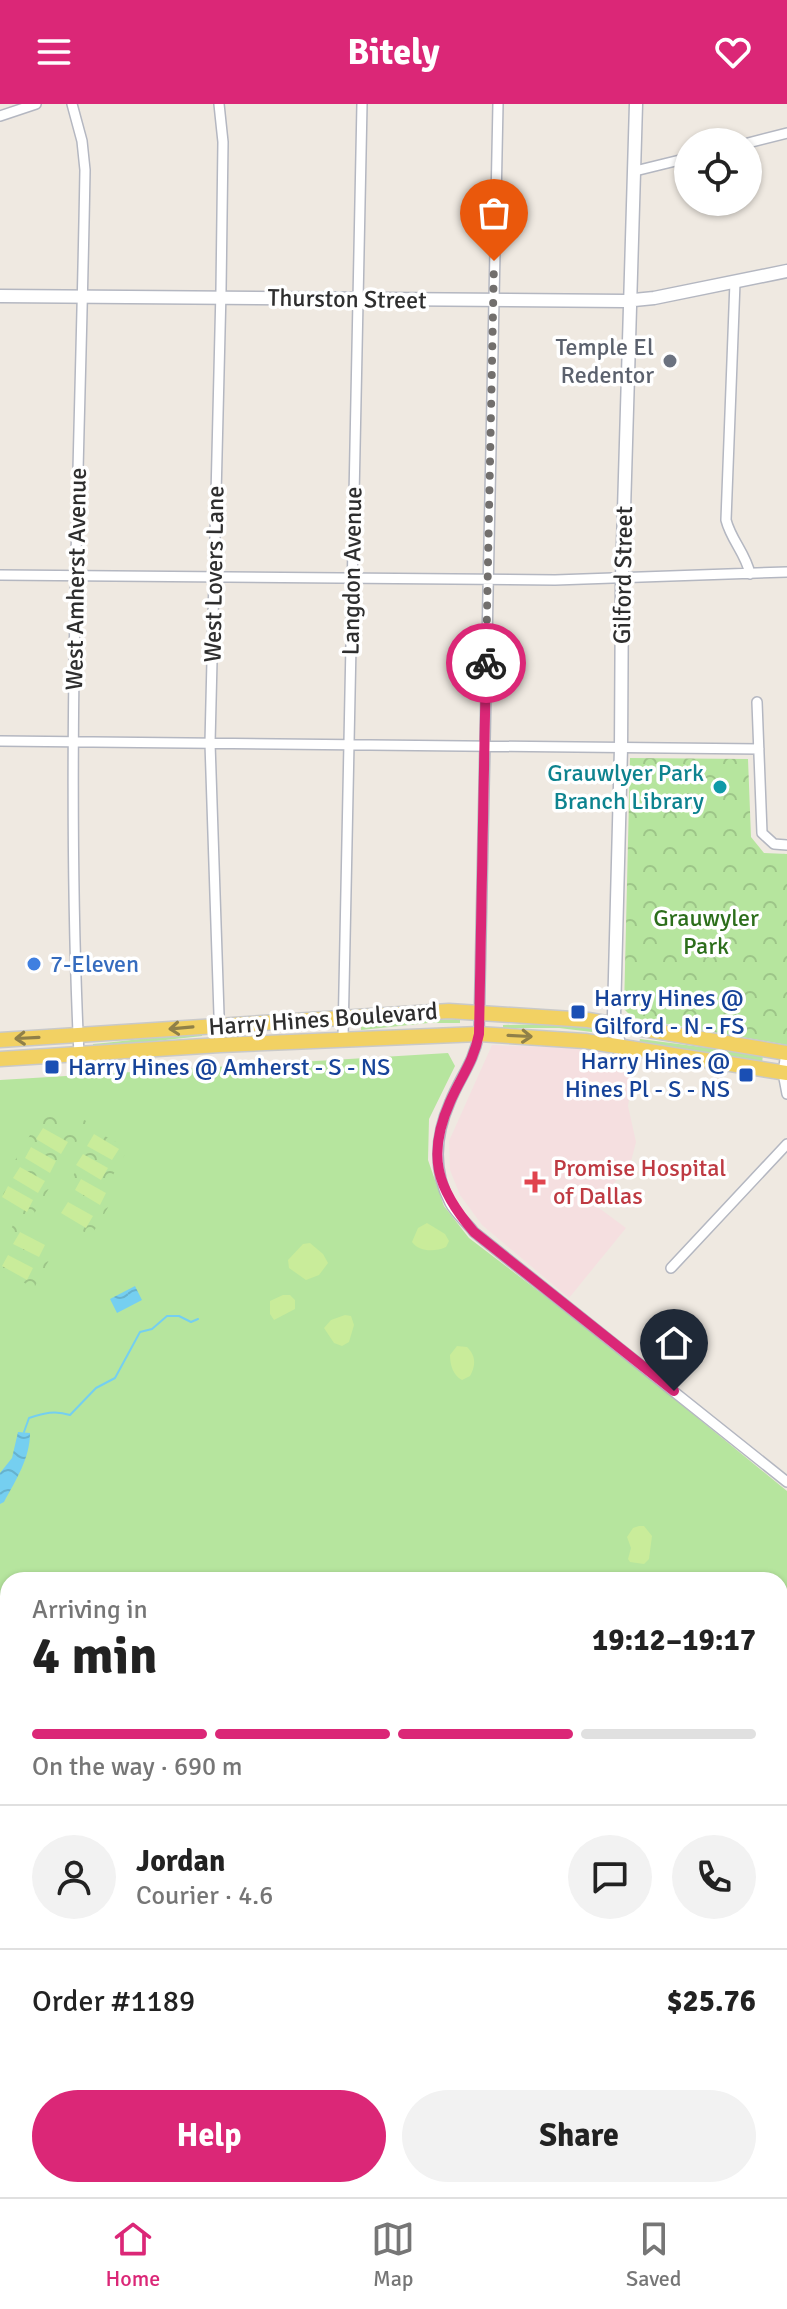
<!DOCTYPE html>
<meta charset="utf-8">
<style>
:root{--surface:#fff;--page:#f2f2f2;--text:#222;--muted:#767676;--line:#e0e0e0;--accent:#db2777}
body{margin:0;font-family:Signika,sans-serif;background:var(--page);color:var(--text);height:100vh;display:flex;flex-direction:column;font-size:30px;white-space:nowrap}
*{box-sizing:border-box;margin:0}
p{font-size:26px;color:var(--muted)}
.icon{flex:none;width:44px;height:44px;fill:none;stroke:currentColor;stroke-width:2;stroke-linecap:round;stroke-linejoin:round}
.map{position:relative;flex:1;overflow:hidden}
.sheet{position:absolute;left:0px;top:1468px;width:788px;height:626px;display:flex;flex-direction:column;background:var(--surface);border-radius:24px 24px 0 0;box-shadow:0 2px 6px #0004}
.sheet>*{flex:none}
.buttons{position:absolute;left:674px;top:24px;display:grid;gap:16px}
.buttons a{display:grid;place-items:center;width:88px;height:88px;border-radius:50%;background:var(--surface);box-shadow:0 2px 6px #0004;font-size:40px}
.pin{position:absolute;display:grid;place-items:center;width:68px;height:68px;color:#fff;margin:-82px -34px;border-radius:50% 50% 50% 0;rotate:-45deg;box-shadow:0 0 8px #0007}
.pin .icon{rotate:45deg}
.courier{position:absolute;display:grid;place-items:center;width:80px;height:80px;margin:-40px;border:6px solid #db2777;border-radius:50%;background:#fff;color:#222;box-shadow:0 2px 10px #0007}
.overview em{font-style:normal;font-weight:800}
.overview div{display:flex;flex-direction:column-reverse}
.overview{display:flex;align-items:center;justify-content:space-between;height:136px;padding:0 32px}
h1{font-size:52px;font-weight:800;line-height:60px}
.bar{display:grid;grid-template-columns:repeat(4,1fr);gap:12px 8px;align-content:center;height:96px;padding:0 32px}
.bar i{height:10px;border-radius:6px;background:var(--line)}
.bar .active{background:var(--accent)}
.bar p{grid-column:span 4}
.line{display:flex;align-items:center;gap:20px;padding:0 32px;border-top:2px solid var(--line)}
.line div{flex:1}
.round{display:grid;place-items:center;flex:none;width:84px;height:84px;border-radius:42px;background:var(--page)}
.primary-button{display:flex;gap:16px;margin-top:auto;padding:16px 32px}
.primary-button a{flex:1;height:92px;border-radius:48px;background:var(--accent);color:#fff;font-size:32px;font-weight:800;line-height:92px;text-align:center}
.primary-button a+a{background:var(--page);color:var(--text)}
header{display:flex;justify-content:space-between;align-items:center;height:104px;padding:0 32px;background:var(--accent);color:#fff;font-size:36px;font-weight:800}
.tabs{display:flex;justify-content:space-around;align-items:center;height:112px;border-top:2px solid var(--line);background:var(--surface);font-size:22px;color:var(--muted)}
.tabs a{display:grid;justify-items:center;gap:4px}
.tabs .active{color:var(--accent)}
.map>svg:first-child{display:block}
.medical{fill:#f5dfe0}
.grass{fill:#b6e59e}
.forest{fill:url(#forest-crowns)}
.pitch{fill:#c9ec9a}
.water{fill:url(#water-waves)}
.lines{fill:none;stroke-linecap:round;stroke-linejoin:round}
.stream{stroke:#75cff0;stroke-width:2}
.minor-casing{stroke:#b4b7c1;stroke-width:12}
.tertiary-casing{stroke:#b4b7c1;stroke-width:15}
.primary-casing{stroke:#c9c9c9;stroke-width:17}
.minor{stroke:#fff;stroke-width:9}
.tertiary{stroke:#fff;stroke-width:12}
.primary{stroke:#f2d163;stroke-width:14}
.oneway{stroke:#908048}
.done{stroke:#726f6d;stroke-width:8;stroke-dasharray:0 14.4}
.route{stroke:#db2777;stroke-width:10}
.worship-dot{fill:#6b7280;stroke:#fff;stroke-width:3}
.culture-dot{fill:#0f9aa8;stroke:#fff;stroke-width:3}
.shop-dot{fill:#3f7fe0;stroke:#fff;stroke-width:3}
.transit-dot{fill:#1a4fb4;stroke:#fff;stroke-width:3}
.health-dot{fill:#e0444e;stroke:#fff;stroke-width:3}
.labels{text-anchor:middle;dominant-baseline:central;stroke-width:7;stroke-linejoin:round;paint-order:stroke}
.street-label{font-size:24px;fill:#2e2e2e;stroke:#fff}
.worship-label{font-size:24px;fill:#5b616d;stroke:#fff;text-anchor:end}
.culture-label{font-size:24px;fill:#0d838f;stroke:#fff;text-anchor:end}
.park-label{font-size:24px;fill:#2c6e1b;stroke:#fff}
.shop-label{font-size:24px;fill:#366cbe;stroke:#fff;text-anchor:start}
.transit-label{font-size:24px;fill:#164399;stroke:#fff;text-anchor:start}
.health-label{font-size:24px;fill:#be3a42;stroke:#fff;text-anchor:start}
</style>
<header><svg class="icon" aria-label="menu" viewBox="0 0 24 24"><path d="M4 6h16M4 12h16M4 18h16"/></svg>Bitely<svg class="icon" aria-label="heart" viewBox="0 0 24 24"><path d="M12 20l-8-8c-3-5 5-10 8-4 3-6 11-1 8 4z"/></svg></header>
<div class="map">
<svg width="787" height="2093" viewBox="0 0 787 2093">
<defs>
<pattern id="forest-crowns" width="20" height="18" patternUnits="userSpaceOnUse" patternTransform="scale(2)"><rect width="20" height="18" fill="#b6e59e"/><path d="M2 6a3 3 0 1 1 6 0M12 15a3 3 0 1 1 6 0" fill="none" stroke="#9dc588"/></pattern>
<pattern id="water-waves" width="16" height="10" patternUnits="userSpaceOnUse" patternTransform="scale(2)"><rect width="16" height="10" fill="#75cff0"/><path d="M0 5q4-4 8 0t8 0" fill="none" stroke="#66b2ce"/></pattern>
</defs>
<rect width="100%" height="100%" fill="#efe9e1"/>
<!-- medical -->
<path class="medical" d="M492 941 571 944 635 955 628 1002 636 1038 630 1061 595 1101 626 1124 569 1194 482 1121 460 1091 450 1066 449 1037Z"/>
<!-- grass -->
<path class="grass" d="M460 915V919H428L361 926V923L406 917Z
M546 920 592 924V928L559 924H503V921Z
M202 929V932L93 944V940C130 937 165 931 202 929Z
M640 935 763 951 762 959 639 939Z
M448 949 455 962 429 1015 428 1056 444 1102 469 1134 605 1238 787 1387V1956L780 1959V1476H8V2086H485L471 2093H0V976Z
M599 2086H635L622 2093H586Z
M659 2086H706L709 2093H662Z"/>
<!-- forest -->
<path class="forest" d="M630 654 748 655 751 733 764 749 787 750V941L633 914 624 905Z
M50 997 88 1018 31 1115 0 1096V1082Z
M89 1023 128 1045 106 1083 116 1090 91 1132 51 1108 76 1067 67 1061Z
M13 1121 56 1143 34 1184 0 1166V1147Z
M787 1956V2004H780V1959Z
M485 2086H599L586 2093H471Z"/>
<!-- pitch -->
<path class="pitch" d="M43 1024 68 1038 61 1050 36 1035Z
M94 1030 119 1045 112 1056 87 1042Z
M31 1043 56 1057 50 1069 25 1054Z
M83 1050 108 1064 101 1076 76 1061Z
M20 1063 45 1077 38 1089 13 1074Z
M81 1075 106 1089 100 1101 75 1086Z
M8 1082 33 1096 27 1108 2 1093Z
M68 1098 93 1112 86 1124 61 1109Z
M427 1119 445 1130 449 1137 446 1143C435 1148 419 1148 412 1138L418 1124Z
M20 1128 45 1141 39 1153 13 1140Z
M310 1139 323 1150 328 1159 319 1171 306 1176 289 1164 288 1156 303 1140Z
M8 1151 33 1164 27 1176 2 1162Z
M283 1191H290L295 1196V1205L274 1216 270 1210V1197Z
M345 1211 351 1212 354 1221 349 1238 342 1242 334 1239 324 1224 331 1216Z
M457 1242 467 1243C476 1252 476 1261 470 1272L462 1276C453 1271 450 1261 450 1251Z
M639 1422H644L652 1432 649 1455 644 1460 630 1458 628 1455 631 1444 627 1433 633 1424Z"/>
<!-- water -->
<path class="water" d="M135 1182 142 1196 117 1209 110 1195Z
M18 1328 30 1329C30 1354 16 1376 4 1398L0 1400V1369L12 1354Z
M351 2086H425L403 2093H356Z"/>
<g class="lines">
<!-- stream -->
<path class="stream" d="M24 1328 29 1314C44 1309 55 1306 70 1311L96 1284 115 1274 140 1228 152 1225 167 1212H179L191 1218 198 1215
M780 1987 787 1983
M562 2093 577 2086"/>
<!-- minor casing -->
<g class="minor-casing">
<path id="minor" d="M72 0 82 37 85 66C80 361 65 656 79 951
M219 0 223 38 221 186 210 639 220 941
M498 0 479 930C473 960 461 971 450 998 435 1032 433 1066 450 1099 456 1110 467 1119 474 1128L787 1378
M0 12 36 0
M748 39 787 29
M635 67 688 54
M735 178 726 416C731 436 746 450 750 470
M0 471 555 476 787 468
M757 598 762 729 774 740 787 741
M0 637 759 645
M343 934 362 0
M786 949 783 969 787 990
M671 1164 787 1040"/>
</g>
<!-- tertiary casing -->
<g class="tertiary-casing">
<path id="tertiary" d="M0 192 624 197 654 194 787 167
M619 942 614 911 621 644 622 474 636 0"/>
</g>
<!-- primary casing -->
<g class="primary-casing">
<path id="primary" d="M0 936 449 907 588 916 787 949
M0 955 220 941 479 930 585 937 787 969"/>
</g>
<!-- minor -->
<use href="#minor" class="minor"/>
<!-- tertiary -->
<use href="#tertiary" class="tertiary"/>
<!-- primary -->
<use href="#primary" class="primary"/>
</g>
<!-- one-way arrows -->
<defs><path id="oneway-shaft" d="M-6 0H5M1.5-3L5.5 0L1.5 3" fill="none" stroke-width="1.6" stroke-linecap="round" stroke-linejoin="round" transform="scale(2)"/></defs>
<g class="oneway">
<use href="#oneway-shaft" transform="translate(181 924) rotate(175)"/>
<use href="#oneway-shaft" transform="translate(520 932) rotate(3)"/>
<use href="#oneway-shaft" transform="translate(27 934) rotate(177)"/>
</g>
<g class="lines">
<!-- done -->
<path class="done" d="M486 559 494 157"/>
<!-- route -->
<path class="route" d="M486 559 479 930C473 960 461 972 450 998 426 1052 437 1085 474 1128L674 1287"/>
</g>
<!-- markers -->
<circle class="worship-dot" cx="670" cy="257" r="8"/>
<circle class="culture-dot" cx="720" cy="683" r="8"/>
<circle class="shop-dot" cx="34" cy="860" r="8"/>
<g class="transit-dot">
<rect x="570" y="900" width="16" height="16" rx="4"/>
<rect x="44" y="955" width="16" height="16" rx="4"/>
<rect x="738" y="963" width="16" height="16" rx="4"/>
</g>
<path class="health-dot" d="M531 1066h8v8h8v8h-8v8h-8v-8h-8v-8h8z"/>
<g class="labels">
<!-- street labels -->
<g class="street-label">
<text transform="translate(347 195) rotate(1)">Thurston Street</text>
<text transform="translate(352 467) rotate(-89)">Langdon Avenue</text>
<text transform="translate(214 470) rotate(-89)">West Lovers Lane</text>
<text transform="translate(623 471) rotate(-89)">Gilford Street</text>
<text transform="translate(76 475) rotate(-89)">West Amherst Avenue</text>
<text transform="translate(323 915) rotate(-4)">Harry Hines Boulevard</text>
</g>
<!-- worship labels -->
<g class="worship-label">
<text x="654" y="243">Temple El<tspan x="654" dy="28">Redentor</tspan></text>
</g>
<!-- culture labels -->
<g class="culture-label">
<text x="704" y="669">Grauwlyer Park<tspan x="704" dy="28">Branch Library</tspan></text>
</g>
<!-- park labels -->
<g class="park-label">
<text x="706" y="814">Grauwyler<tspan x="706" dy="28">Park</tspan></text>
</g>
<!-- shop labels -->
<g class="shop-label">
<text x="50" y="860">7-Eleven</text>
</g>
<!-- transit labels -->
<g class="transit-label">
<text x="594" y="894">Harry Hines @<tspan x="594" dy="28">Gilford - N - FS</tspan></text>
<text x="730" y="957" text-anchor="end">Harry Hines @<tspan x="730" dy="28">Hines Pl - S - NS</tspan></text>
<text x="68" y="963">Harry Hines @ Amherst - S - NS</text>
</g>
<!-- health labels -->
<g class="health-label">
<text x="553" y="1064">Promise Hospital<tspan x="553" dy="28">of Dallas</tspan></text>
</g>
</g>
</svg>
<div class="buttons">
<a><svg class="icon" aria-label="locate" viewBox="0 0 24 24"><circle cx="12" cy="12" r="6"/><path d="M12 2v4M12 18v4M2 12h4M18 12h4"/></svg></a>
</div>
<div class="pin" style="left:494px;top:157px;background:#ea580c"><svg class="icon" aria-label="bag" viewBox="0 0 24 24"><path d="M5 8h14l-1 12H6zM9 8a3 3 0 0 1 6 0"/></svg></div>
<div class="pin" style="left:674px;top:1287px;background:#1f2937"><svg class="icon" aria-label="home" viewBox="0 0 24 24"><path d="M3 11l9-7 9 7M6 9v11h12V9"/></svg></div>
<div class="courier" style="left:486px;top:559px"><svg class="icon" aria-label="bike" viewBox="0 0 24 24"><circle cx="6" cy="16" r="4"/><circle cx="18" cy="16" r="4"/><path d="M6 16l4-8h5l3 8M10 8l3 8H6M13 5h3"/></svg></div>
<section class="sheet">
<div class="overview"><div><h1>4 min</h1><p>Arriving in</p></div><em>19:12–19:17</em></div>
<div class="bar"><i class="active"></i><i class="active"></i><i class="active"></i><i></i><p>On the way · 690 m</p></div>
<div class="line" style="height:144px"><a class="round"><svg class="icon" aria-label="person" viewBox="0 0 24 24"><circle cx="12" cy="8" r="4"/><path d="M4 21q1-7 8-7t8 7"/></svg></a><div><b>Jordan</b><p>Courier · 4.6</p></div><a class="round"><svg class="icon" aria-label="chat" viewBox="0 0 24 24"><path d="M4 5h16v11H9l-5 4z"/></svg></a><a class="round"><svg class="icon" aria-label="phone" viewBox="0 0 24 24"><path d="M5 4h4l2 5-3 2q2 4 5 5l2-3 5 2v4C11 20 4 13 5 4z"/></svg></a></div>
<div class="line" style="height:104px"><div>Order #1189</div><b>$25.76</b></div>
<div class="primary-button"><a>Help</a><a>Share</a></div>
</section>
</div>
<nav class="tabs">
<a class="active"><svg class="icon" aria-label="home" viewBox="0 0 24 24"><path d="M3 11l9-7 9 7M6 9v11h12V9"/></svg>Home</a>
<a><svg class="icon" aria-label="map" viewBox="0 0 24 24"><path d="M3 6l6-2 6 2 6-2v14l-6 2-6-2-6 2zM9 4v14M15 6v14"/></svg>Map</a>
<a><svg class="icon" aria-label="saved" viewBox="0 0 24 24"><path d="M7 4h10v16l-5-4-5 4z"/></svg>Saved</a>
</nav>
